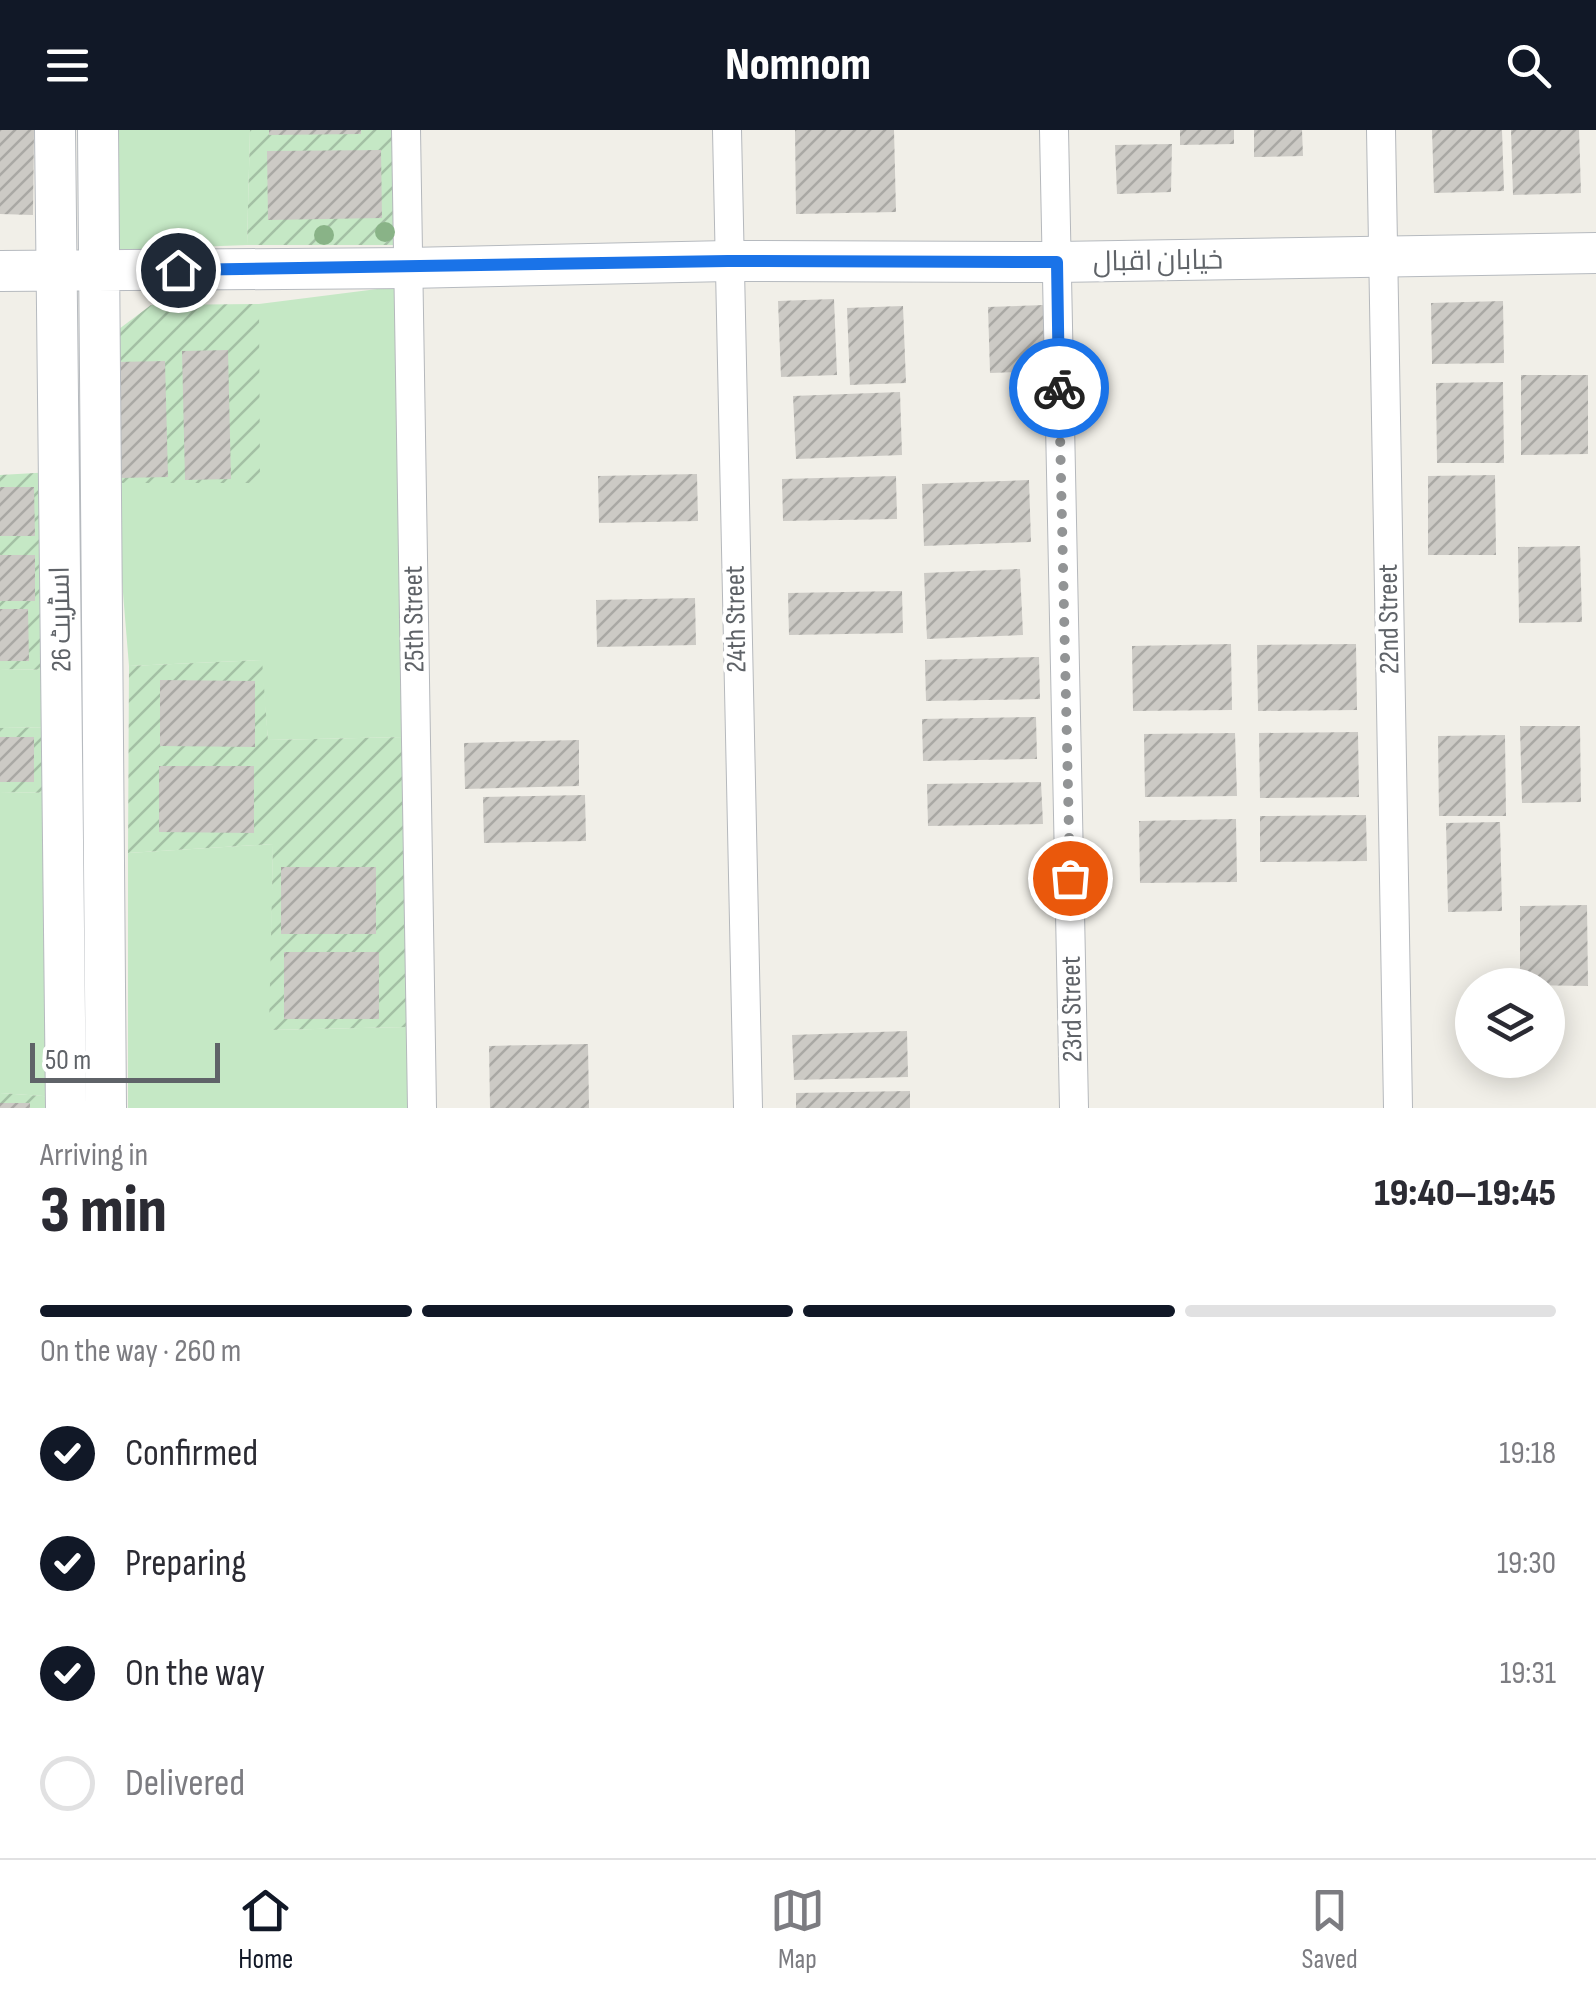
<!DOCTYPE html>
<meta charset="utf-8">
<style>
:root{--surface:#fff;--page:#f7f7f7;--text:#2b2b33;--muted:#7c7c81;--line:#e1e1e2;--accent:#111827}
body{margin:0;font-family:"Sofia Sans Condensed",Cairo,sans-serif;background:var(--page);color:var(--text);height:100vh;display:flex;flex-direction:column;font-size:38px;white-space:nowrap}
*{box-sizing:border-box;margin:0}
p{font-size:32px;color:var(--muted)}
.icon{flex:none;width:55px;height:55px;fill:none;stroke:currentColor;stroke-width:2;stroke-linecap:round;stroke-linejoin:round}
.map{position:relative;height:978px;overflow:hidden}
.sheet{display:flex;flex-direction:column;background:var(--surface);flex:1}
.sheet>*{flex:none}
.fabs{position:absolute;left:1455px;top:838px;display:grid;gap:20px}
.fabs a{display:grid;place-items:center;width:110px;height:110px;border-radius:50%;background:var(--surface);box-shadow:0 5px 25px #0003;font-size:50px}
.scale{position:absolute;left:30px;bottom:25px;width:190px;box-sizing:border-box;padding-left:10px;border:5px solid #5f6368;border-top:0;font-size:28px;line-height:35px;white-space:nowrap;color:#5f6368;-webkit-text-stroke:8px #fff;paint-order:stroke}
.pin{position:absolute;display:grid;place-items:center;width:85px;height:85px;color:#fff;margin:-42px;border:5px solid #fff;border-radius:50%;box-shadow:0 2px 10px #0007}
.courier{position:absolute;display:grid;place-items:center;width:100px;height:100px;margin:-50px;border:8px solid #1a73e8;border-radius:50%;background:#fff;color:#222;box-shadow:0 2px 12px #0007}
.overview em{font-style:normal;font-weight:800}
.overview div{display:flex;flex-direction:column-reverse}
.overview{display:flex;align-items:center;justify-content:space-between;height:170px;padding:0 40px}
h1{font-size:65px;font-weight:800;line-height:75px}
.bar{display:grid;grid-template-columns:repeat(4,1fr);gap:15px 10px;align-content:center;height:120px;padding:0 40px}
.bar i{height:12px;border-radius:8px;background:var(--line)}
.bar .on{background:var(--accent)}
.bar p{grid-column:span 4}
ol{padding:0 40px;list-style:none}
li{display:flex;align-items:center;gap:30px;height:110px}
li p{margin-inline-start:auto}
li .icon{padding:10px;border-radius:50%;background:var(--accent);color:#fff;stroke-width:4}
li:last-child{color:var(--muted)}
li i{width:55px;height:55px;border:5px solid var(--line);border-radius:50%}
header{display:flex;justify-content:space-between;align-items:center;height:130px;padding:0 40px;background:var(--accent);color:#fff;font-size:45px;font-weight:800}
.tab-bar{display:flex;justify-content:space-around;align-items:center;height:140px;border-top:2px solid var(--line);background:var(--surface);font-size:28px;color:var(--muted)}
.tab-bar a{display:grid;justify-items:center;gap:5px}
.tab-bar .on{color:var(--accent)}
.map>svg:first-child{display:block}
.grass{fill:#c5e8c5}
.garden{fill:url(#garden-furrows)}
.building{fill:url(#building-hatch)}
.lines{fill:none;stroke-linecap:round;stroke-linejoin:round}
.street-casing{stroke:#b5b8bc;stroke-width:30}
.secondary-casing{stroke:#b6babf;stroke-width:42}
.street{stroke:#fff;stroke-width:28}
.secondary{stroke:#fff;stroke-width:40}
.tree{fill:#89b387}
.done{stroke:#929495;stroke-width:10;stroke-dasharray:0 18}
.route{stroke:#1a73e8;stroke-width:12}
.labels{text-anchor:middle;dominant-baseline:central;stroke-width:8;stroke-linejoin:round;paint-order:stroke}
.street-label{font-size:28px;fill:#5f6368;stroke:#fff}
</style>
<header><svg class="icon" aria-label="menu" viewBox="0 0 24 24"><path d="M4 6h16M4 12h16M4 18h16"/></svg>Nomnom<svg class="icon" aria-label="search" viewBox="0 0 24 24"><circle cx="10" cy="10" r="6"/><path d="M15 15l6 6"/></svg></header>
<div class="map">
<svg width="1596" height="978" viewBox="0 0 1596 978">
<defs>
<pattern id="garden-furrows" width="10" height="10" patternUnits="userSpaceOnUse" patternTransform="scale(2.5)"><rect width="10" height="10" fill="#c5e8c5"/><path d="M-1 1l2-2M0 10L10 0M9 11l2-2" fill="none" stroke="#a3c0a4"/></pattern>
<pattern id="building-hatch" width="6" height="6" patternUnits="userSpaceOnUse" patternTransform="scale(2.5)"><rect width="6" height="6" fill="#cccac5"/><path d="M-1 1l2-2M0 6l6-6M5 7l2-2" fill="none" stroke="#a9a8a4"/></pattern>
</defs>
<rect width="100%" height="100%" fill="#f1efe8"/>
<!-- grass -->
<path class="grass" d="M112 0H250L247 115 116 120Z
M401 156 404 607 268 610 261 530 129 536 114 353H259V174Z
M0 539 55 540V597L0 598Z
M0 662 54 663 57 967 0 963Z
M273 714 270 900 407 897 409 978H128V723Z"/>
<!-- garden -->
<path class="garden" d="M250 0H396L397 115H247Z
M259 174 260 353H114L115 202 151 175Z
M53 342 55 540 0 539V345Z
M262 530 268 610 404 607 407 897 269 900 273 714 128 723 129 536Z
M55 597 54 663 0 662V598Z
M0 963 57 967 58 978H0Z"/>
<!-- building -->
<path class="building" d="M0 0H34L33 85 0 84Z
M269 0H361V4L269 5Z
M795 0H894L896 82 796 84Z
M1180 0H1234V14L1180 15Z
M1254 0H1302L1303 26 1254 27Z
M1432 0H1502L1504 61 1434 63Z
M1511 0H1579L1581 63 1513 65Z
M1172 14 1171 62 1117 64 1115 15Z
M381 20 382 88 268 90 267 21Z
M834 169 837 245 781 247 778 171Z
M1503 171 1504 233 1432 234 1431 173Z
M1045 175 1048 241 990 243 988 177Z
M903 176 906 253 850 255 847 178Z
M228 220 231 349 185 350 182 221Z
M165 231 168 347 119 348 116 232Z
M1521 245H1588V324L1521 325Z
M1503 252 1504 333H1437L1436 253Z
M900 262 902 325 796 329 793 266Z
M697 344 698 391 599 393 598 346Z
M1495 345 1496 425H1428V346Z
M896 346 897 389 783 391 782 349Z
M1029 350 1031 412 924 416 922 354Z
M0 357H34L35 406H0Z
M1580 416 1582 492 1519 493 1518 417Z
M0 425H35V471H0Z
M1020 439 1023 505 927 509 924 443Z
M902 461 903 503 789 505 788 463Z
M695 468 696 515 597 517 596 470Z
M0 479H28L29 531H0Z
M1231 514 1232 580 1133 581 1132 516Z
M1356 514 1357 580 1258 581 1257 515Z
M1039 527 1040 569 926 571 925 530Z
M160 550 255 551V617L160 616Z
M1036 587 1037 629 923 631 922 589Z
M1520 596H1580L1581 672 1522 673Z
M1358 602 1359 667 1260 668 1259 603Z
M1235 603 1237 666 1145 667 1144 604Z
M1505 605 1506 686H1439L1438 606Z
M0 607H34V652H0Z
M579 610V656L465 659 464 613Z
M159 636H254V703L159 702Z
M1041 652 1043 694 928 696 927 654Z
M585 665 586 711 484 713 483 667Z
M1366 685 1367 731 1260 732V686Z
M1236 689 1237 752 1140 753 1139 691Z
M1500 692 1502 781 1448 782 1446 693Z
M281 737H376V804H281Z
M1587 775 1588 856 1520 855V776Z
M284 822H379V889H284Z
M907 901 908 947 794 950 792 905Z
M588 914 589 978H490L489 916Z
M910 961V978H796V963Z
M0 973H30V978H0Z"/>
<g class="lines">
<!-- street casing -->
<g class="street-casing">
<path id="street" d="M406 0 422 978
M727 0 748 978
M1054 0 1074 978
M1381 0 1398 978"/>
</g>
<!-- secondary casing -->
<g class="secondary-casing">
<path id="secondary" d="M55 0 66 978
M98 0 106 978
M0 141 408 138 728 131 1057 132 1596 123"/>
</g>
<!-- street -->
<use href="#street" class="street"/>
<!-- secondary -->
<use href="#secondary" class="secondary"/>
</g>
<!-- trees -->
<g class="tree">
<circle cx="385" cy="102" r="10"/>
<circle cx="324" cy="105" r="10"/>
</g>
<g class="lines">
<!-- done -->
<path class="done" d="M1059 258 1070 748"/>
<!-- route -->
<path class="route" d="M178 140 728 131 1057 132 1059 258"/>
</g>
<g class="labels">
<!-- street labels -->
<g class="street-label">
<text transform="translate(1158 131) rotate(-1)">خیابان اقبال</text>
<text transform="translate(61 489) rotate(-91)">اسٹریٹ 26</text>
<text transform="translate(414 489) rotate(-91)">25th Street</text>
<text transform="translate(736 489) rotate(-91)">24th Street</text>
<text transform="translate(1389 489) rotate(-91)">22nd Street</text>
<text transform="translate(1072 879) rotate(-91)">23rd Street</text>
</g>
</g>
</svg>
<div class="fabs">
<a><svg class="icon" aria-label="layers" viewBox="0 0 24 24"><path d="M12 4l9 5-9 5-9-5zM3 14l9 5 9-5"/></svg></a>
</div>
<div class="scale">50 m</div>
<div class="pin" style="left:1070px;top:748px;background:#ea580c"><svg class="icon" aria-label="bag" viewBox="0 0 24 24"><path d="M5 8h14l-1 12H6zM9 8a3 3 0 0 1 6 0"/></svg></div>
<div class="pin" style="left:178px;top:140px;background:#1f2937"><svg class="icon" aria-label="home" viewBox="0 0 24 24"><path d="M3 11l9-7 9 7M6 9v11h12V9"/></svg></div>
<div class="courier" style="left:1059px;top:258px"><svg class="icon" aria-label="bike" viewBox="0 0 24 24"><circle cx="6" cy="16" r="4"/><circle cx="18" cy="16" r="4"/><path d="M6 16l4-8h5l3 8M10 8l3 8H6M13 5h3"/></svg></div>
</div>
<section class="sheet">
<div class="overview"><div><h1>3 min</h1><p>Arriving in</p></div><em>19:40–19:45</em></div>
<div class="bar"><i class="on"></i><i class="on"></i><i class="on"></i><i></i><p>On the way · 260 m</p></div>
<ol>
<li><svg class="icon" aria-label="check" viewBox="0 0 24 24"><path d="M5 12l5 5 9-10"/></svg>Confirmed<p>19:18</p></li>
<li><svg class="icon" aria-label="check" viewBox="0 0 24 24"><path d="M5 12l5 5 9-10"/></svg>Preparing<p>19:30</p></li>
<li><svg class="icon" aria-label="check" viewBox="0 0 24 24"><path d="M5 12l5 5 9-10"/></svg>On the way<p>19:31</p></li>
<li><i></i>Delivered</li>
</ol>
</section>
<nav class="tab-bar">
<a class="on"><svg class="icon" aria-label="home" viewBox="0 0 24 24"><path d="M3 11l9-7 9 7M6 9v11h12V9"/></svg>Home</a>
<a><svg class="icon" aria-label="map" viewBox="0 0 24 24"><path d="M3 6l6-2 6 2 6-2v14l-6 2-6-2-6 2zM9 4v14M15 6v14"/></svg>Map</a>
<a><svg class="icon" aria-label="saved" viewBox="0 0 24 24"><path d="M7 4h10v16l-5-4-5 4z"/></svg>Saved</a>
</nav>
